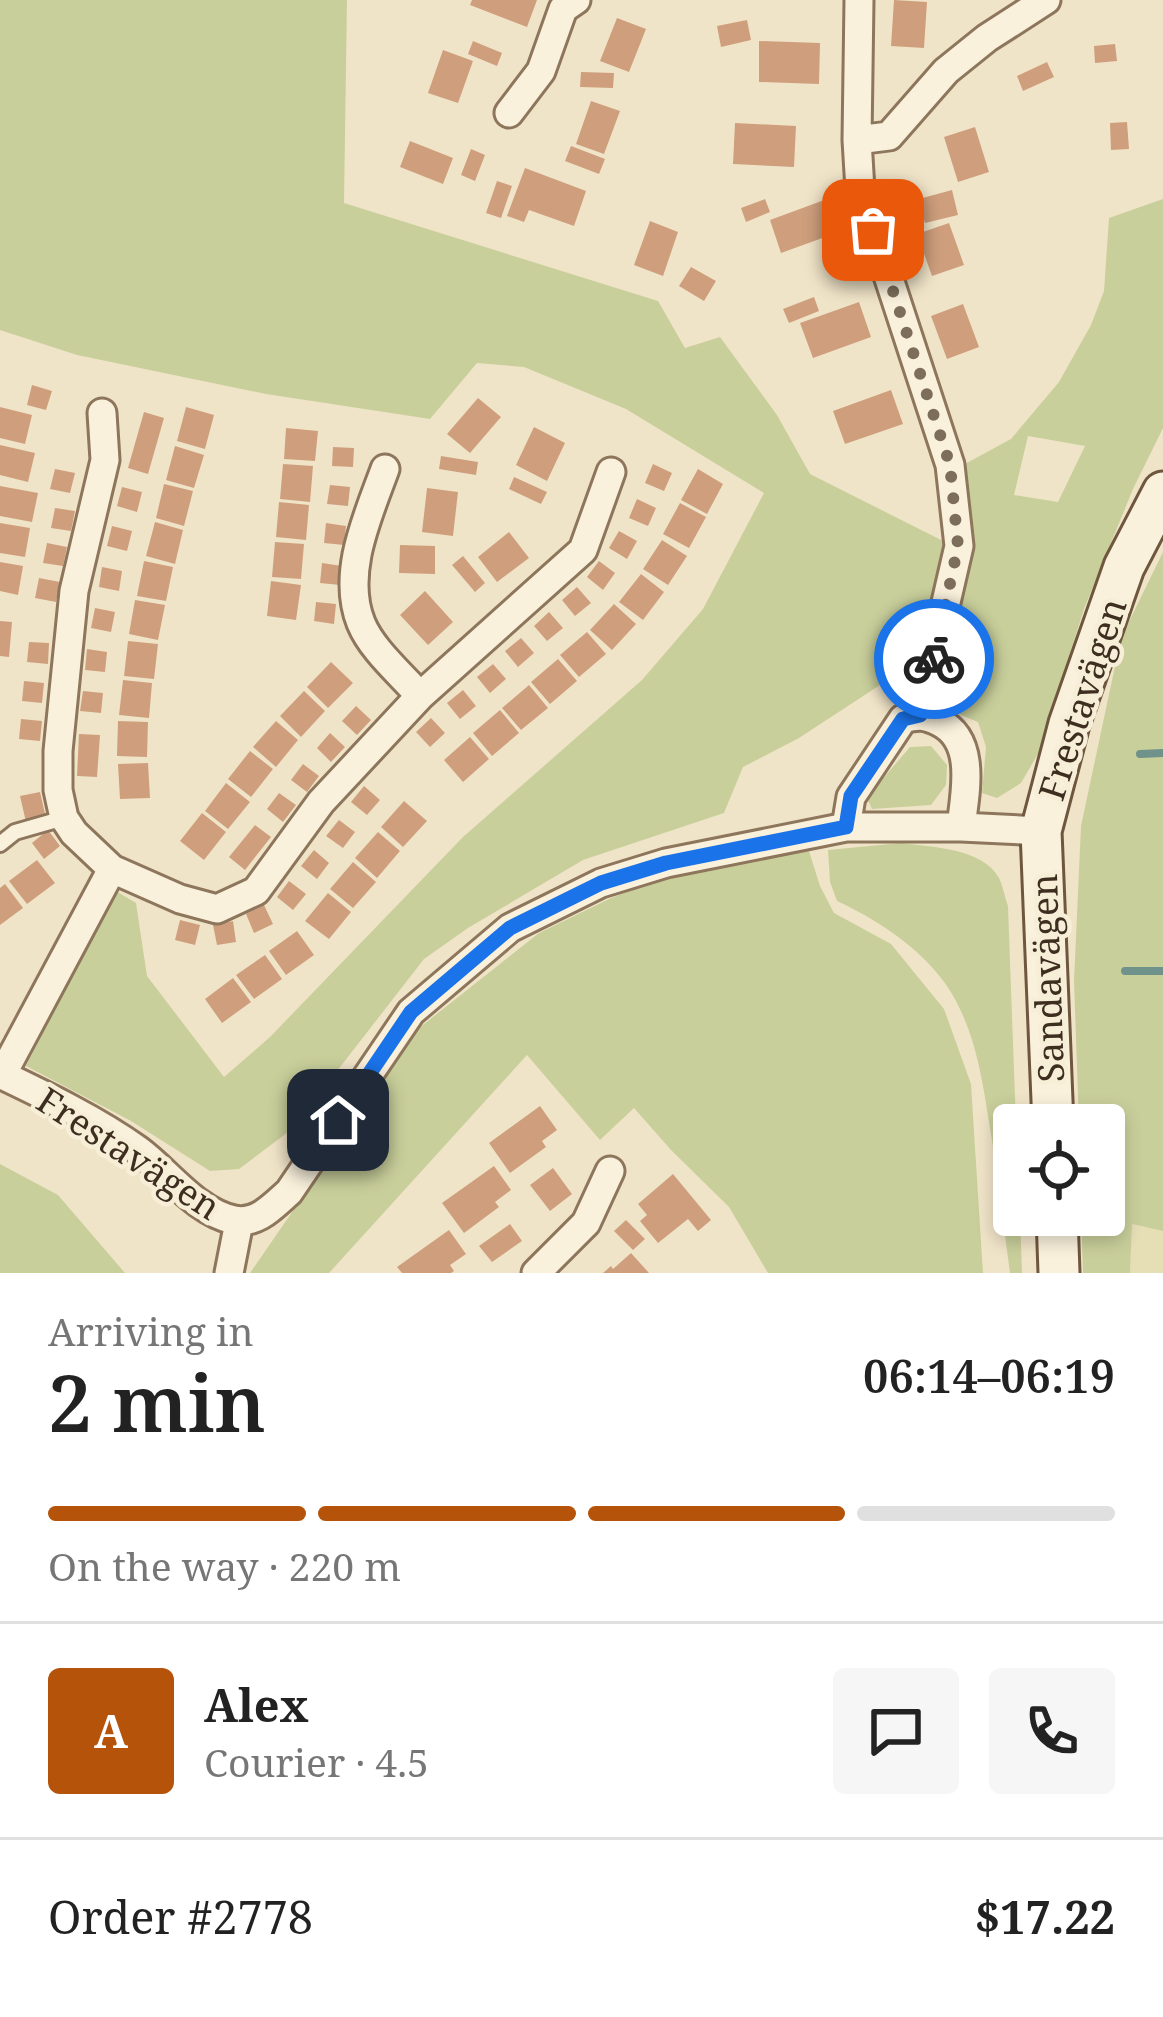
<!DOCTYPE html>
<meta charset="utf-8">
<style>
:root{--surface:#fff;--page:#f6f6f6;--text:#222;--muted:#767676;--line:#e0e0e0;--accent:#b45309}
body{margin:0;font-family:"Noto Serif",serif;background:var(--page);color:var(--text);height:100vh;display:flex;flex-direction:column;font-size:45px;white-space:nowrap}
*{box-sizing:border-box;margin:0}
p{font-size:39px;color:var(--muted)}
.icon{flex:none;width:66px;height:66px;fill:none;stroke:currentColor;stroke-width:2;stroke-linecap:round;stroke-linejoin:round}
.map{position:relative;height:1273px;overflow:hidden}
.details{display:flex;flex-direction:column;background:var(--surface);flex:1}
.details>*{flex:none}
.tools{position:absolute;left:993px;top:1104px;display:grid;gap:24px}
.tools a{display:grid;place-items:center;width:132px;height:132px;border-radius:12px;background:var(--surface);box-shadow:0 6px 18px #0003;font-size:60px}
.pin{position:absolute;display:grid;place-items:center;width:102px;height:102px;color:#fff;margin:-51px;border-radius:24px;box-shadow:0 6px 18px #0006}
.courier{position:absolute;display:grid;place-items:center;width:120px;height:120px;margin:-60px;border:9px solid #1a73e8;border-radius:50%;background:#fff;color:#222;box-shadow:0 3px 15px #0007}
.headline em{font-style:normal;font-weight:600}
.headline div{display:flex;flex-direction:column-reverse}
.headline{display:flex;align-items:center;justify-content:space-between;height:204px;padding:0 48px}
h1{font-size:78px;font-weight:600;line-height:90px}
.bar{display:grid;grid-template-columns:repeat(4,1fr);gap:18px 12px;align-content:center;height:144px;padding:0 48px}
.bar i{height:15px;border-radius:9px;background:var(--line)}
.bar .on{background:var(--accent)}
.bar p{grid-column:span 4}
.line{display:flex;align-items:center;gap:30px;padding:0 48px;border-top:3px solid var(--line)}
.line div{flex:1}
.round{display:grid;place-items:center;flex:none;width:126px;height:126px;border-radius:12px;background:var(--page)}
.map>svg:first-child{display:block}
.farmland{fill:#e6deb5}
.green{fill:#c9cf9b;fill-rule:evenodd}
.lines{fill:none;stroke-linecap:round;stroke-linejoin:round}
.stream{stroke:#6f938a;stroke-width:8}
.building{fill:#cf9f7d}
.lane-casing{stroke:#8d765c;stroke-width:20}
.street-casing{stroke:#8d765c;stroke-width:33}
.secondary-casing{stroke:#6f573f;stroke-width:45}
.lane{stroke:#faf1dc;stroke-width:14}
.street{stroke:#faf1dc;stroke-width:27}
.secondary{stroke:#faf1dc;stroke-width:39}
.done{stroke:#7c6e5b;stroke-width:12;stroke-dasharray:0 21.6}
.route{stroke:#1a73e8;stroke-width:15}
.labels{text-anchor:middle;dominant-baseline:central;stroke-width:9;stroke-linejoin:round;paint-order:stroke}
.street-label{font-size:36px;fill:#3d2e20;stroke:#f7eed8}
</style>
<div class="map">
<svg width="1163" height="1273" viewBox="0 0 1163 1273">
<rect width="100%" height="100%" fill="#f0e4c8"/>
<!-- farmland -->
<path class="farmland" d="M1132 1224 1163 1231V1273H1130Z"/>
<!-- green -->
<path class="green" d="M0 0H347L344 203 658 301 685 348 720 337 777 415 810 474 949 544 906 668 799 738 743 767 724 813 583 860 468 928 424 959 292 1129 239 1169 210 1171 131 1121 26 1066 116 891 136 903 147 976 224 1077 270 1037 463 837 642 680 703 609 764 493 626 409 524 367 477 363 430 419 266 394 77 355 0 330Z
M1163 199V428L1133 489 1084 609 1039 752 1021 783 997 798 982 793 986 747 978 722 947 709 940 682 969 561V511L963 465 1011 439 1059 382 1091 325 1104 291 1109 218ZM1028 436 1085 446 1058 502 1014 495Z
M1163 552V1231L1132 1224 1130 1273H1083L1081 1215H1104V1125H1079L1074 981 1081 826 1121 638Z
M931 746 947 765 946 785 931 805 872 809 868 800 873 790 910 747Z
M901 843C931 847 983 848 999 878 1003 886 1005 898 1008 906L1016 1125H1014V1215H1020L1022 1273H1010C1003 1221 997 1168 988 1116 982 1077 975 1037 956 1001 932 955 882 922 837 901L830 882 828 850Z
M809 851 820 886 834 913 891 944 944 1009 971 1084 983 1273H768L729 1207 671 1150 634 1108 600 1140 527 1055 329 1273H250L419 1028 539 933 611 898 669 876Z
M0 1164 58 1195 125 1273H0Z"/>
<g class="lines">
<!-- stream -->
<path class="stream" d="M1140 754 1163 753
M1125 971H1163"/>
</g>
<!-- building -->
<path class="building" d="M472 0H537L527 27 470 5Z
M894 0 927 2 924 48 891 46Z
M617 18 646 29 629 72 600 61Z
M747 20 751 40 721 47 717 26Z
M473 41 502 53 497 66 468 54Z
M759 41 820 43 819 84 759 82Z
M1115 44 1117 61 1095 63 1094 46Z
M443 50 473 61 458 103 428 93Z
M1047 62 1054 77 1023 91 1017 76Z
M581 72 614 73 613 88 580 87Z
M591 101 620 111 604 154 576 144Z
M1127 122 1129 149 1111 150 1110 123Z
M735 123 796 126 794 167 733 164Z
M975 127 989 172 958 182 944 137Z
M410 141 453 158 443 184 400 167Z
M571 146 605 159 599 174 565 161Z
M471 149 485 155 475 181 461 175Z
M525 168 586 191 574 226 529 210 524 222 507 216Z
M497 181 512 186 501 218 486 213Z
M952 190 958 215 925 223 919 199Z
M765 199 770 212 746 222 741 208Z
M827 199 839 232 781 253 770 220Z
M650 221 678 232 663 276 634 265Z
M949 223 964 265 932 276 917 234Z
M691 267 716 281 704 301 679 286Z
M814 297 819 311 789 323 783 309Z
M859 302 871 337 813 358 800 323Z
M963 304 979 347 947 359 931 316Z
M32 385 52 391 46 410 27 405Z
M891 390 903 424 845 444 833 411Z
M478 398 501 417 470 453 447 434Z
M0 407 32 415 25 444 0 438Z
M186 407 214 415 205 449 177 441Z
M144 412 164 418 148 474 128 468Z
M534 427 565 443 547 481 516 465Z
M286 428 318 431 315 461 284 459Z
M0 445 35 453 28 482 0 475Z
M175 446 204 455 194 488 166 480Z
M333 447 354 448 353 467 332 466Z
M441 456 478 462 476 475 439 469Z
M283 464 313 466 310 502 280 499Z
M653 464 672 473 664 491 645 483Z
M55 469 75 473 70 493 50 489Z
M698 469 723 484 707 514 681 500Z
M514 477 547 492 541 504 509 489Z
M164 484 193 491 184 526 156 518Z
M330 485 350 487 348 506 327 504Z
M0 486 38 493 32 522 0 516Z
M122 487 142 492 137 512 117 506Z
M427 488 458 492 453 536 422 532Z
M637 499 656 508 648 526 629 518Z
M279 502 309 505 306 540 276 537Z
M680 503 706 517 689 548 663 534Z
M55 508 75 511 71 531 51 528Z
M155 522 183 530 175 564 146 556Z
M0 523 30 528 25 557 0 553Z
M326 523 346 526 344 545 324 543Z
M112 526 132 531 127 551 107 546Z
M619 531 637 541 627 559 609 548Z
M509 532 529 558 497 582 478 557Z
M662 540 687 556 668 585 643 569Z
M275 542 304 544 301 579 272 577Z
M47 543 67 547 63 566 43 563Z
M400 545 435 546V574L399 573Z
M463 556 485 583 475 592 452 565Z
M144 561 173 567 166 601 137 596Z
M599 561 615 573 603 590 587 577Z
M0 562 23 566 18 595 0 591Z
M322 563 342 566 340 585 320 583Z
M102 567 122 571 119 591 99 587Z
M641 574 664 592 643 620 619 602Z
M39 578 60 582 56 602 35 598Z
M271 581 301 585 296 620 267 616Z
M577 587 591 603 575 616 562 600Z
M425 591 453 622 428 645 400 615Z
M135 600 165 605 158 640 129 634Z
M316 602 336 604 334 624 314 621Z
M614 604 636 624 612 650 590 630Z
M95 608 115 612 111 632 91 628Z
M549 612 563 628 547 641 534 626Z
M0 621 12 622 9 657 0 656Z
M587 632 606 654 579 677 560 655Z
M521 638 534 653 518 667 505 651Z
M128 641 158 644 154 679 124 676Z
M29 642 49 643 48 664 27 662Z
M87 649 107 652 105 672 85 670Z
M558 659 577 681 550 704 531 682Z
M331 662 353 683 328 708 307 687Z
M493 664 506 679 490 693 477 677Z
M123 680 152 683 149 718 119 715Z
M24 681 44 683 42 703 22 701Z
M529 685 548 708 521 730 502 708Z
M463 690 476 706 460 719 447 703Z
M83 691 103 693 101 713 80 711Z
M304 691 325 711 301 737 280 716Z
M356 706 371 720 357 735 342 721Z
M500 710 519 733 492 756 473 733Z
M431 718 445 733 430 747 416 732Z
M21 719 42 721 40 741 19 739Z
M118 721 148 722 147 757 117 756Z
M276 721 298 740 276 767 253 747Z
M330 733 345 747 331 762 317 748Z
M79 734 100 735 97 777 77 776Z
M470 737 489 759 463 782 444 760Z
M250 751 273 769 251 797 228 779Z
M148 763 150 798 120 799 118 764Z
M303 764 319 776 307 792 291 780Z
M226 783 250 802 228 829 205 811Z
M364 786 380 800 367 815 351 802Z
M40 792 46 818 26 822 20 796Z
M279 793 296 805 283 822 267 809Z
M404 801 427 821 403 847 381 827Z
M202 813 226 832 204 860 180 841Z
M339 820 355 832 343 848 326 836Z
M255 825 271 837 245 870 229 857Z
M48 830 60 846 44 859 32 843Z
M378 832 400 851 377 878 355 858Z
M314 850 329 863 317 879 301 866Z
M37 860 55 883 27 904 9 881Z
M353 862 376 882 353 908 330 889Z
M289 881 306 894 293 910 277 897Z
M5 884 23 908 0 925V888Z
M328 893 351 912 329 939 305 921Z
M264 905 273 924 254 933 246 914Z
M180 920 200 925 195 945 175 940Z
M233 921 236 942 217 945 213 925Z
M297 931 314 955 286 975 269 951Z
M265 955 282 979 254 999 236 975Z
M233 978 251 1002 222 1023 205 999Z
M540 1106 557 1130 542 1141 546 1147 510 1173 489 1143Z
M494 1166 511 1190 495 1202 499 1207 464 1233 442 1203Z
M553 1168 572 1194 550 1211 530 1185Z
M673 1174 711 1220 698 1231 688 1219 658 1243 640 1221 647 1215 638 1204Z
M626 1220 645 1239 633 1250 614 1231Z
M510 1224 522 1241 492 1262 479 1246Z
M449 1230 466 1254 450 1265 454 1271 451 1273H402L397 1267Z
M631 1253 649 1273H603L611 1266 613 1269Z"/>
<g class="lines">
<!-- lane casing -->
<g class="lane-casing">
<path id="lane" d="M0 844 15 832 64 818"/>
</g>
<!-- street casing -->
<g class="street-casing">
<path id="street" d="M859 0 857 140 860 190 950 465 959 546 920 715
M509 113 541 71 563 9 576 0
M857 140 889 136 946 71 987 38 1046 0
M102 413 105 460 74 591 58 751V790L64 818 74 833 112 869 180 899 217 909 256 891 321 802 420 696 583 550 611 472
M385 469C368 516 341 573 361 623 372 650 401 674 420 696
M846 827 851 797 903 719C918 715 925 715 939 722 977 740 965 793 961 827
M0 1074C46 1096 96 1120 138 1150 168 1172 196 1212 234 1220 257 1225 274 1205 289 1192L411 1012 510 928 601 883 666 863 846 827H961L1041 831
M2 1075 112 869
M229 1273 239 1222
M536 1273 586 1223 610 1171"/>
</g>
<!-- secondary casing -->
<g class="secondary-casing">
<path id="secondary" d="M1053 1125 1041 831 1069 724 1124 567 1163 492
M1057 1215 1059 1273"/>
</g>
<!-- lane -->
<use href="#lane" class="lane"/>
<!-- street -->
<use href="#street" class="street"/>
<!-- secondary -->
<use href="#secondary" class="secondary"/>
</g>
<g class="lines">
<!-- done -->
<path class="done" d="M873 230 950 465 958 546 934 659"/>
<!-- route -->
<path class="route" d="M338 1120 411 1012 510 928 601 883 666 863 846 827 851 796 903 719 920 715 934 659"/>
</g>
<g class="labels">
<!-- street labels -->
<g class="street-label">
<text transform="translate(1082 699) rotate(-72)">Frestavägen</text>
<text transform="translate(1047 978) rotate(-92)">Sandavägen</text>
<text transform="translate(129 1153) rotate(33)">Frestavägen</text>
</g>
</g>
</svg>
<div class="tools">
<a><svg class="icon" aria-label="locate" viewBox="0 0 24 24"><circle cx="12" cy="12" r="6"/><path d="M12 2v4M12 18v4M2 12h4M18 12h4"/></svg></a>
</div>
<div class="pin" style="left:873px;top:230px;background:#ea580c"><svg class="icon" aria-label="bag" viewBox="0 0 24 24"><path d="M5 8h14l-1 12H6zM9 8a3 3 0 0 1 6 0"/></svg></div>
<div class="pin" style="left:338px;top:1120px;background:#1f2937"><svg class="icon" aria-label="home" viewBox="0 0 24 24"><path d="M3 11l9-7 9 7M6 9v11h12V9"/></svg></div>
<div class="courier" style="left:934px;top:659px"><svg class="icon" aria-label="bike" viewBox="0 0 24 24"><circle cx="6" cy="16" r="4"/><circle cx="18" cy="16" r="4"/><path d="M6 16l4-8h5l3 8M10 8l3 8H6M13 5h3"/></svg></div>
</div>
<section class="details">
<div class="headline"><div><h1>2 min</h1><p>Arriving in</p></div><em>06:14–06:19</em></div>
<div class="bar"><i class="on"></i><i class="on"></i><i class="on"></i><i></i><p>On the way · 220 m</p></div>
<div class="line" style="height:216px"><b class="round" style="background:var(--accent);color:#fff">A</b><div><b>Alex</b><p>Courier · 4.5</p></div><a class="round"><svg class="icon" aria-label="chat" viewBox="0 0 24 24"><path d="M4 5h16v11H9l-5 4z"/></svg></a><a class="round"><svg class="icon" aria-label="phone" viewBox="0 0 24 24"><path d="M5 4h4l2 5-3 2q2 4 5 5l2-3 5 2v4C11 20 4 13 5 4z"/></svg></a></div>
<div class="line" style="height:156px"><div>Order #2778</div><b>$17.22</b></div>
</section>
